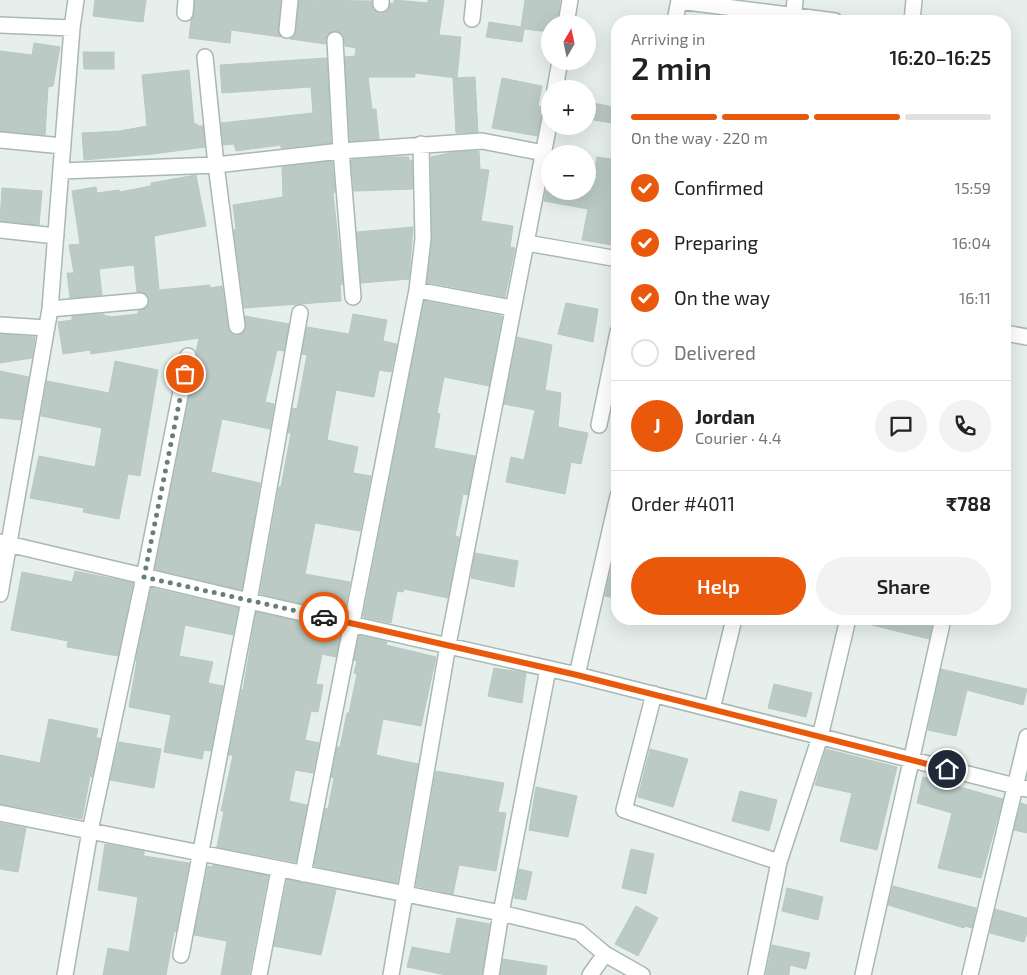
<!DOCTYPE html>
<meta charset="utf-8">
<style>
:root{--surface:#fff;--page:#f2f2f2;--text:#222;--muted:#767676;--line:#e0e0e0;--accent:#ea580c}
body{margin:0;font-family:"Exo 2",sans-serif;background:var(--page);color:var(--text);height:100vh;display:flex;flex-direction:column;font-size:19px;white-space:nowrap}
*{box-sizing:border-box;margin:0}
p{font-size:16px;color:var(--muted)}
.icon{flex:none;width:28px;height:28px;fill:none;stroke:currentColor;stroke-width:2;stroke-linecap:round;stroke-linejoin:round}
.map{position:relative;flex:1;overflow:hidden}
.panel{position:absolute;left:611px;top:15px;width:400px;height:610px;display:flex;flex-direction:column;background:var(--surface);border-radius:20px;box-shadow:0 5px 20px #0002}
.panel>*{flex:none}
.needle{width:32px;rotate:9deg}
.controls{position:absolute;left:541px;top:15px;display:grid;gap:10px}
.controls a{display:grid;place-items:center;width:55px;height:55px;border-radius:50%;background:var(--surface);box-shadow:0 5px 20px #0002;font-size:25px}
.pin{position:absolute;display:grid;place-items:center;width:42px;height:42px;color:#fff;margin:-21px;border:2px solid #fff;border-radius:50%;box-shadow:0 1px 5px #0007}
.courier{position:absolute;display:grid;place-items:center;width:50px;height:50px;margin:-25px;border:4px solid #ea580c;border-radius:50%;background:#fff;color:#222;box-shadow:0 1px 6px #0007}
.overview em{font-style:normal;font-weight:600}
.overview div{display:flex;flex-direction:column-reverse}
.overview{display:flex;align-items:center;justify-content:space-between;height:85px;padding:0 20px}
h1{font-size:32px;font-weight:600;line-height:38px}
.bar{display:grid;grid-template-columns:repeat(4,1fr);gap:8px 5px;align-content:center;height:60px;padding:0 20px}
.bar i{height:6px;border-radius:4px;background:var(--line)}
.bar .active{background:var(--accent)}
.bar p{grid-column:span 4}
.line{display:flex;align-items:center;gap:12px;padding:0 20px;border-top:1px solid var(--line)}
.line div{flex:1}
.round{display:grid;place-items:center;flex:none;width:52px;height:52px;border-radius:26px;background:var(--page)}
ol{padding:0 20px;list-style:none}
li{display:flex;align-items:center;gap:15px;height:55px}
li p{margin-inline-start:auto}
li .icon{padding:5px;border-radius:50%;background:var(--accent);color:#fff;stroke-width:4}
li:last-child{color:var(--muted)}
li i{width:28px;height:28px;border:2px solid var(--line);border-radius:50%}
.cta{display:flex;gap:10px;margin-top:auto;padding:10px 20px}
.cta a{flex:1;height:58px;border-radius:30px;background:var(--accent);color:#fff;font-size:20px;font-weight:600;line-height:58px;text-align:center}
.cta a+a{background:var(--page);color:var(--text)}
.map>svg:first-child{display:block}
.building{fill:#bbcac4;stroke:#b8c9c2}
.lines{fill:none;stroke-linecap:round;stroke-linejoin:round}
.street-casing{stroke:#a8b8b2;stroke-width:18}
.street{stroke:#fff;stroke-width:15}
.done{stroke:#687f78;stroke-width:5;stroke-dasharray:0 9}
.route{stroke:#ea580c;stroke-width:6}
</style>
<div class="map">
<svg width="1027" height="975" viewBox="0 0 1027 975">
<rect width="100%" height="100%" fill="#e6efeb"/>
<!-- building -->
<path class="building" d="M95 0H146L143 22 93 16Z
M195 0H281L278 29 281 37 231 30 230 43 189 38 191 20 194 14Z
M299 0 372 1 373 9 381 13 386 12 389 8 390 3 394 4V0L428 3V0H444L439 35 461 37 457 78 415 73V77H368L372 109H376L379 139 350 141 345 57 355 56 356 48 345 46 343 35 340 32 335 31 327 35 326 44 290 39 294 36 296 31Z
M525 0H560L557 24H550V32L524 29 522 42 486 37 489 22 521 27Z
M34 43 60 47 53 86 48 87 45 135 0 131V51L32 55Z
M83 52H114V69H84Z
M327 58 331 143 281 148V145L236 151 234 144 223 145 221 123 313 113 311 87 222 93 220 65Z
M189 70 194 124H197L198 126H203L205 147 153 154 84 160 82 133 120 131 147 126 142 75Z
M475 77 478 132 456 133 453 78Z
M502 78 542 86 538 106 550 107V110L543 113 537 136 492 128Z
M588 102 618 108V124L588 119Z
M479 151 480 169 489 170 481 221 513 226 510 247 515 248 505 297 427 282 432 239 431 157 454 152Z
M390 157H409V161L412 160 413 189 354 191 351 160Z
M597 157 618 160V246L582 240 588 209 544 201 546 191H591Z
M332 161 335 192 333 193 343 284 340 285 341 301 244 308 234 230 236 229 233 205 283 197 282 167Z
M196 175 206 226 154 236 159 290 210 285V288L222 286 228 327 230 332 234 335H239L245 330V316L289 324 284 351 277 350 265 402 274 404 270 429 222 419 211 472 260 483 242 590 155 569 197 358 196 352 199 338 91 354 90 350 63 354 58 322 72 320V316L104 314 105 316H110V317L138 314V311L146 308 149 301 148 296 144 293 137 292 134 265 99 269 102 295 70 298 67 273H74L69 245 80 244 72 191 96 187 97 193 119 190 120 192 151 186V183Z
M2 188 42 191 39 225 0 221Z
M413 227 409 279 361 283 357 232Z
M424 301 502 316 489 386 444 377 437 413 440 414 434 448 475 456 468 495 463 494 455 536 459 537 448 598 404 589 403 592 397 591 391 623 363 617Z
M566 303 598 309 593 342 558 334Z
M353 314 387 320 383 341 397 344 391 372 379 370 374 397 336 390 327 440 358 447 353 473 371 476 360 531 315 523 305 574 350 582 344 613 260 594 279 487H281L291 433H288L293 408 297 409 307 355 302 354 307 327 349 334Z
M0 334 35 337 32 358 0 363Z
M517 337 552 345 545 390 561 393 558 427 588 433 581 464 571 462 565 494 506 482 511 457 524 460 535 410 504 404Z
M115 361 158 370 140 476 128 474 119 519 83 512 84 508 30 498 39 456 95 467 102 428 41 416 47 381 109 393Z
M0 371 29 377 21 420 0 418Z
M617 544H618V599L605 596Z
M475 553 518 561 514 587 471 578Z
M75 571 133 583 118 656 67 647 68 641 11 630 22 572 72 582Z
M151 588 238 608 233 635 185 625 179 656 213 662 208 683 223 686 211 751 204 750 202 759 164 752 171 715 129 707 137 660H136Z
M256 612 341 631 336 657 322 654 316 684 323 685 318 712 311 711 305 740 319 743 313 773 295 770 289 801 307 805 296 862 217 847 224 811H221L233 755H229L242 689 243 690Z
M873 619H933L929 639 872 625Z
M359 635 387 642 386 645 436 657 421 726 383 719 376 755 418 764 397 883 314 866 325 808 328 809 334 778 331 777 337 747H340L347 713H349L357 674 354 673 357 661 354 660Z
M494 668 526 673 522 703 488 696Z
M941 669 1027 689 1023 705 967 690 956 736 928 730Z
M774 684 812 693 806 717 768 708Z
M49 719 98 729 96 738H100L92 777 90 776 82 819 0 804V755L40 763Z
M119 742 161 749 154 788 110 780Z
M650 749 688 759 673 807 638 797Z
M826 749 897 767 877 850 840 841 852 793 815 785Z
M436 771 504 783 498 812 506 813 496 871 459 865 453 894 416 886Z
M923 777 1003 799 981 878 938 868 952 813 917 803Z
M536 787 577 796 568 837 529 830Z
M740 791 777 800 769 831 732 821Z
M1021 803 1027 805V833L1014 830Z
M0 823 26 828 18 872 0 869Z
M105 844 144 851V856L189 863 176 932H174L166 975H103L108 948 129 952 138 897 98 890Z
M631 849 654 854 646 894 622 888Z
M213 865 268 876 249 975H221L227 941 194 935 208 866 212 867Z
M519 869 532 872 526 900 514 898Z
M287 880 336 890 321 955 274 946Z
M893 886 976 908 972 928 965 926 964 928 888 905Z
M787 888 823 897 818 920 782 911Z
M636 906 658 918 638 956 615 944Z
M995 909 1027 918V933L1024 942 990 933Z
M457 918 490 924 482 975H446L407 967 412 947 450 954Z
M772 945 810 953 806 969 790 965 789 975H766Z
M503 959 547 966 546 975H500Z"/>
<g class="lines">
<!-- street casing -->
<g class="street-casing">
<path id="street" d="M679 1 835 21
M381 4V0
M185 13 186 0
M472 19 474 0
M675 21 679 0
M793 21 795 0
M912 21 914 0
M566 24 570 0
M0 25 72 28
M287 30 290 0
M335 40 341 151 353 297
M205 57 216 165 237 326
M555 89 560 61
M0 140 63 146
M421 144 423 239 417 290 512 308
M61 171 216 165 341 151 482 141 544 153
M0 230 56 236
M527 243 618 259
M50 309 140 301
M0 325 47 328
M1005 333 1027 337
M599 425 618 332
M0 542 249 601 577 675 1027 789
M0 594 50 309 72 28 76 0
M577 675 618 496
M654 694 624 810 779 862
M712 709 734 619
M0 813 501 913 579 932 605 954 642 975
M303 874 417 290
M181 955 249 601 300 313
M65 975 90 831 144 577 188 356
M259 975 279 870
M391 975 448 645 550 119
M491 975 501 913 548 669
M590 975 605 954
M756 975 779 862 820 737 848 619
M863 975 943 619
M970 975 1027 737"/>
</g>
<!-- street -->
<use href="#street" class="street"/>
</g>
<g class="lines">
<!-- done -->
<path class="done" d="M185 374 144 577 324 617"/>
<!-- route -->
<path class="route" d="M324 617 577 675 947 769"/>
</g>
</svg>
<div class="controls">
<a><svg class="needle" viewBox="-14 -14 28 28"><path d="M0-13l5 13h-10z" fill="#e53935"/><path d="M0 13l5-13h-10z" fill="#767676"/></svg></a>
<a>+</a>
<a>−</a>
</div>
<div class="pin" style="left:185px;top:374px;background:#ea580c"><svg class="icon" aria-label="bag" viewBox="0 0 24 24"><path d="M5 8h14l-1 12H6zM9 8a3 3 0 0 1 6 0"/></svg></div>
<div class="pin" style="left:947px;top:769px;background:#1f2937"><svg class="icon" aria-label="home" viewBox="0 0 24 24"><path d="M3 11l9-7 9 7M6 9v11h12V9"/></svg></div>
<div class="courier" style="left:324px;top:617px"><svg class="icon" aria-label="car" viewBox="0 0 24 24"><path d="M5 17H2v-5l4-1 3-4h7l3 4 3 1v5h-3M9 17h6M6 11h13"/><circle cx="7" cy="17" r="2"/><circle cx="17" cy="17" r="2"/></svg></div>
<section class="panel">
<div class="overview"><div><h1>2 min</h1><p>Arriving in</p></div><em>16:20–16:25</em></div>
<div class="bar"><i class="active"></i><i class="active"></i><i class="active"></i><i></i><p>On the way · 220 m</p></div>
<ol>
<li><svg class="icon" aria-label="check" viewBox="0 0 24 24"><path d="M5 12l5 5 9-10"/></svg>Confirmed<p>15:59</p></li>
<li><svg class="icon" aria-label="check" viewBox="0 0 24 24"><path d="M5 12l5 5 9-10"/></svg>Preparing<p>16:04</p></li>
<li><svg class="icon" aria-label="check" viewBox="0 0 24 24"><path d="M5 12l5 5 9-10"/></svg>On the way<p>16:11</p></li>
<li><i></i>Delivered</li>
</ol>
<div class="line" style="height:90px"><b class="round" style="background:var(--accent);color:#fff">J</b><div><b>Jordan</b><p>Courier · 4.4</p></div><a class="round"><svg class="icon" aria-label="chat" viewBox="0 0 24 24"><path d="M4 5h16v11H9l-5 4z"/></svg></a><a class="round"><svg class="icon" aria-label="phone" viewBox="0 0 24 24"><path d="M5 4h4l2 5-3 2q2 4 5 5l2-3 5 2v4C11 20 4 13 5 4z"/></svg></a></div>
<div class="line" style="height:65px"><div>Order #4011</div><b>₹788</b></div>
<div class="cta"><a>Help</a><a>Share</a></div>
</section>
</div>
